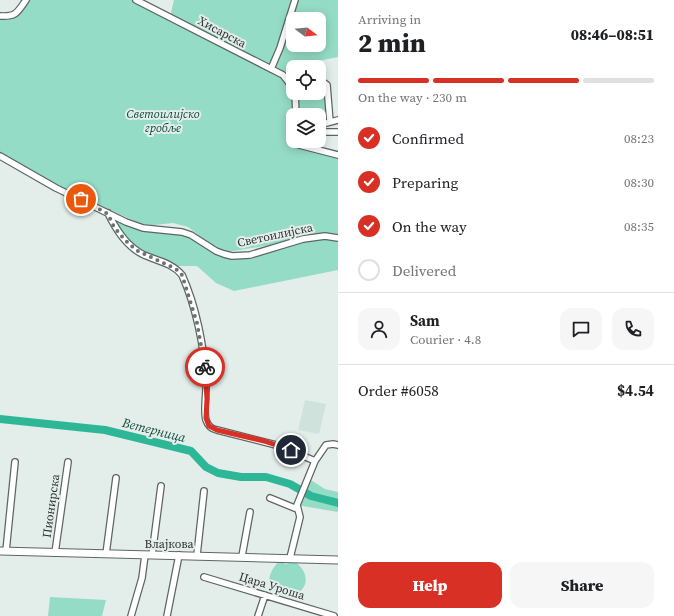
<!DOCTYPE html>
<meta charset="utf-8">
<style>
:root{--surface:#fff;--page:#f6f6f6;--text:#202124;--muted:#757577;--line:#e0e0e0;--accent:#d93025}
body{margin:0;font-family:"Source Serif 4",serif;background:var(--page);color:var(--text);height:100vh;display:flex;flex-direction:column;font-size:15px;white-space:nowrap}
*{box-sizing:border-box;margin:0}
p{font-size:13px;color:var(--muted)}
.icon{flex:none;width:22px;height:22px;fill:none;stroke:currentColor;stroke-width:2;stroke-linecap:round;stroke-linejoin:round}
.map{position:relative;flex:1;overflow:hidden}
.side{display:flex;flex-direction:column;background:var(--surface);width:336px}
.side>*{flex:none}
.needle{width:26px;rotate:106deg}
.buttons{position:absolute;left:286px;top:12px;display:grid;gap:8px}
.buttons a{display:grid;place-items:center;width:40px;height:40px;border-radius:8px;background:var(--surface);box-shadow:0 2px 10px #0003;font-size:20px}
.pin{position:absolute;display:grid;place-items:center;width:34px;height:34px;color:#fff;margin:-17px;border:2px solid #fff;border-radius:50%;box-shadow:0 1px 4px #0007}
.courier{position:absolute;display:grid;place-items:center;width:40px;height:40px;margin:-20px;border:3px solid #d93025;border-radius:50%;background:#fff;color:#222;box-shadow:0 1px 5px #0007}
.overview em{font-style:normal;font-weight:800}
.overview div{display:flex;flex-direction:column-reverse}
.overview{display:flex;align-items:center;justify-content:space-between;height:68px;padding:0 20px}
h1{font-size:26px;font-weight:800;line-height:30px}
.bar{display:grid;grid-template-columns:repeat(4,1fr);gap:6px 4px;align-content:center;height:48px;padding:0 20px}
.bar i{height:5px;border-radius:3px;background:var(--line)}
.bar .on{background:var(--accent)}
.bar p{grid-column:span 4}
.line{display:flex;align-items:center;gap:10px;padding:0 20px;border-top:1px solid var(--line)}
.line div{flex:1}
.round{display:grid;place-items:center;flex:none;width:42px;height:42px;border-radius:12px;background:var(--page)}
ol{padding:0 20px;list-style:none}
li{display:flex;align-items:center;gap:12px;height:44px}
li p{margin-inline-start:auto}
li .icon{padding:4px;border-radius:50%;background:var(--accent);color:#fff;stroke-width:4}
li:last-child{color:var(--muted)}
li i{width:22px;height:22px;border:2px solid var(--line);border-radius:50%}
.primary-button{display:flex;gap:8px;margin-top:auto;padding:8px 20px}
.primary-button a{flex:1;height:46px;border-radius:12px;background:var(--accent);color:#fff;font-size:16px;font-weight:800;line-height:46px;text-align:center}
.primary-button a+a{background:var(--page);color:var(--text)}
main{display:flex;flex:1;min-height:0}
.map>svg:first-child{display:block}
.built{fill:#cfe3dc}
.green{fill:#94dcc5;fill-rule:evenodd}
.lines{fill:none;stroke-linecap:round;stroke-linejoin:round}
.river{stroke:#2eb796;stroke-width:8}
.minor-casing{stroke:#5d6663;stroke-width:8}
.major-casing{stroke:#5d6663;stroke-width:9}
.minor{stroke:#fff;stroke-width:5.5}
.major{stroke:#fff;stroke-width:7}
.done{stroke:#6c7270;stroke-width:4;stroke-dasharray:0 7.2}
.route{stroke:#d93025;stroke-width:5}
.labels{text-anchor:middle;dominant-baseline:central;stroke-width:4;stroke-linejoin:round;paint-order:stroke}
.street-label{font-size:12px;fill:#2c302f;stroke:#e3eeea}
.park-label{font-size:12px;font-style:italic;fill:#0b4437;stroke:#e3eeea}
.water-label{font-size:13px;font-style:italic;fill:#174d3f;stroke:#e3eeea}
</style>
<main>
<div class="map">
<svg width="338" height="616" viewBox="0 0 338 616">
<rect width="100%" height="100%" fill="#e3eeea"/>
<!-- built -->
<path class="built" d="M305 400 326 404 319 434 298 430Z"/>
<!-- green -->
<path class="green" d="M27 0H136L170 17 174 0H338V57L318 61 319 67H293V93H319V69L321 82 326 84 330 122 319 125V115H293V141L338 155V270L234 291 216 283 197 266H170L144 255 125 240 108 213 126 222 183 232 216 251 242 256 300 240 228 252 210 244 188 227 173 223 154 225 141 224 115 212 99 208 0 156V18C17 20 18 12 27 0ZM293 19H319V45H293Z
M309 479 325 489 338 492V512L297 505Z
M279 561 286 564 294 561C308 571 311 586 295 595L290 593 287 588H281L277 590H272C266 579 271 570 279 561Z
M50 597 106 600 102 616H48Z"/>
<g class="lines">
<!-- river -->
<path class="river" d="M0 419 105 430 191 451 206 467 218 473 241 477H266L290 484 311 496 338 503"/>
<!-- minor casing -->
<g class="minor-casing">
<path id="minor" d="M136 0 283 75 293 88
M0 16C16 17 17 13 26 0
M271 69 280 48 295 0
M319 84 323 82 327 85 330 122
M295 93 296 115
M319 125 338 120
M319 132H338
M297 141 299 145 338 155
M0 156 56 188 126 222 143 228 182 232 191 235 216 251 224 254 232 256 250 255 303 239 325 236 338 238
M108 213C116 230 127 247 144 255 158 261 172 263 182 275 196 306 204 346 206 380 207 393 203 409 206 420 208 426 211 429 217 430L280 446 315 461
M270 498 297 509
M6 551 15 462
M55 553 68 462
M106 554 116 478
M152 555 161 486
M197 555 204 491
M242 556 250 512
M290 558 300 517 297 505 315 461 326 445 333 444 338 445
M204 577 334 616
M131 616 142 578 145 555
M167 616 179 555
M258 616 265 595"/>
</g>
<!-- major casing -->
<g class="major-casing">
<path id="major" d="M0 551 338 560"/>
</g>
<!-- minor -->
<use href="#minor" class="minor"/>
<!-- major -->
<use href="#major" class="major"/>
</g>
<g class="lines">
<!-- done -->
<path class="done" d="M81 199 108 214 114 227 125 240 136 250 176 269 182 275 197 323 205 367"/>
<!-- route -->
<path class="route" d="M205 367 207 399 206 418 209 426 217 430 264 441 291 450"/>
</g>
<g class="labels">
<!-- street labels -->
<g class="street-label">
<text transform="translate(222 32) rotate(28)">Хисарска</text>
<text transform="translate(275 235) rotate(-12)">Светоилијска</text>
<text transform="translate(51 506) rotate(-82)">Пионирска</text>
<text x="169" y="544">Влајкова</text>
<text transform="translate(272 586) rotate(17)">Цара Уроша</text>
</g>
<!-- park labels -->
<g class="park-label">
<text x="163" y="114">Светоилијско<tspan x="163" dy="14">гробље</tspan></text>
</g>
<!-- water labels -->
<g class="water-label">
<text transform="translate(154 430) rotate(14)">Ветерница</text>
</g>
</g>
</svg>
<div class="buttons">
<a><svg class="needle" viewBox="-14 -14 28 28"><path d="M0-13l5 13h-10z" fill="#e53935"/><path d="M0 13l5-13h-10z" fill="#757577"/></svg></a>
<a><svg class="icon" aria-label="locate" viewBox="0 0 24 24"><circle cx="12" cy="12" r="6"/><path d="M12 2v4M12 18v4M2 12h4M18 12h4"/></svg></a>
<a><svg class="icon" aria-label="layers" viewBox="0 0 24 24"><path d="M12 4l9 5-9 5-9-5zM3 14l9 5 9-5"/></svg></a>
</div>
<div class="pin" style="left:81px;top:199px;background:#ea580c"><svg class="icon" aria-label="bag" viewBox="0 0 24 24"><path d="M5 8h14l-1 12H6zM9 8a3 3 0 0 1 6 0"/></svg></div>
<div class="pin" style="left:291px;top:450px;background:#1f2937"><svg class="icon" aria-label="home" viewBox="0 0 24 24"><path d="M3 11l9-7 9 7M6 9v11h12V9"/></svg></div>
<div class="courier" style="left:205px;top:367px"><svg class="icon" aria-label="bike" viewBox="0 0 24 24"><circle cx="6" cy="16" r="4"/><circle cx="18" cy="16" r="4"/><path d="M6 16l4-8h5l3 8M10 8l3 8H6M13 5h3"/></svg></div>
</div>
<section class="side">
<div class="overview"><div><h1>2 min</h1><p>Arriving in</p></div><em>08:46–08:51</em></div>
<div class="bar"><i class="on"></i><i class="on"></i><i class="on"></i><i></i><p>On the way · 230 m</p></div>
<ol>
<li><svg class="icon" aria-label="check" viewBox="0 0 24 24"><path d="M5 12l5 5 9-10"/></svg>Confirmed<p>08:23</p></li>
<li><svg class="icon" aria-label="check" viewBox="0 0 24 24"><path d="M5 12l5 5 9-10"/></svg>Preparing<p>08:30</p></li>
<li><svg class="icon" aria-label="check" viewBox="0 0 24 24"><path d="M5 12l5 5 9-10"/></svg>On the way<p>08:35</p></li>
<li><i></i>Delivered</li>
</ol>
<div class="line" style="height:72px"><a class="round"><svg class="icon" aria-label="person" viewBox="0 0 24 24"><circle cx="12" cy="8" r="4"/><path d="M4 21q1-7 8-7t8 7"/></svg></a><div><b>Sam</b><p>Courier · 4.8</p></div><a class="round"><svg class="icon" aria-label="chat" viewBox="0 0 24 24"><path d="M4 5h16v11H9l-5 4z"/></svg></a><a class="round"><svg class="icon" aria-label="phone" viewBox="0 0 24 24"><path d="M5 4h4l2 5-3 2q2 4 5 5l2-3 5 2v4C11 20 4 13 5 4z"/></svg></a></div>
<div class="line" style="height:52px"><div>Order #6058</div><b>$4.54</b></div>
<div class="primary-button"><a>Help</a><a>Share</a></div>
</section>
</main>
